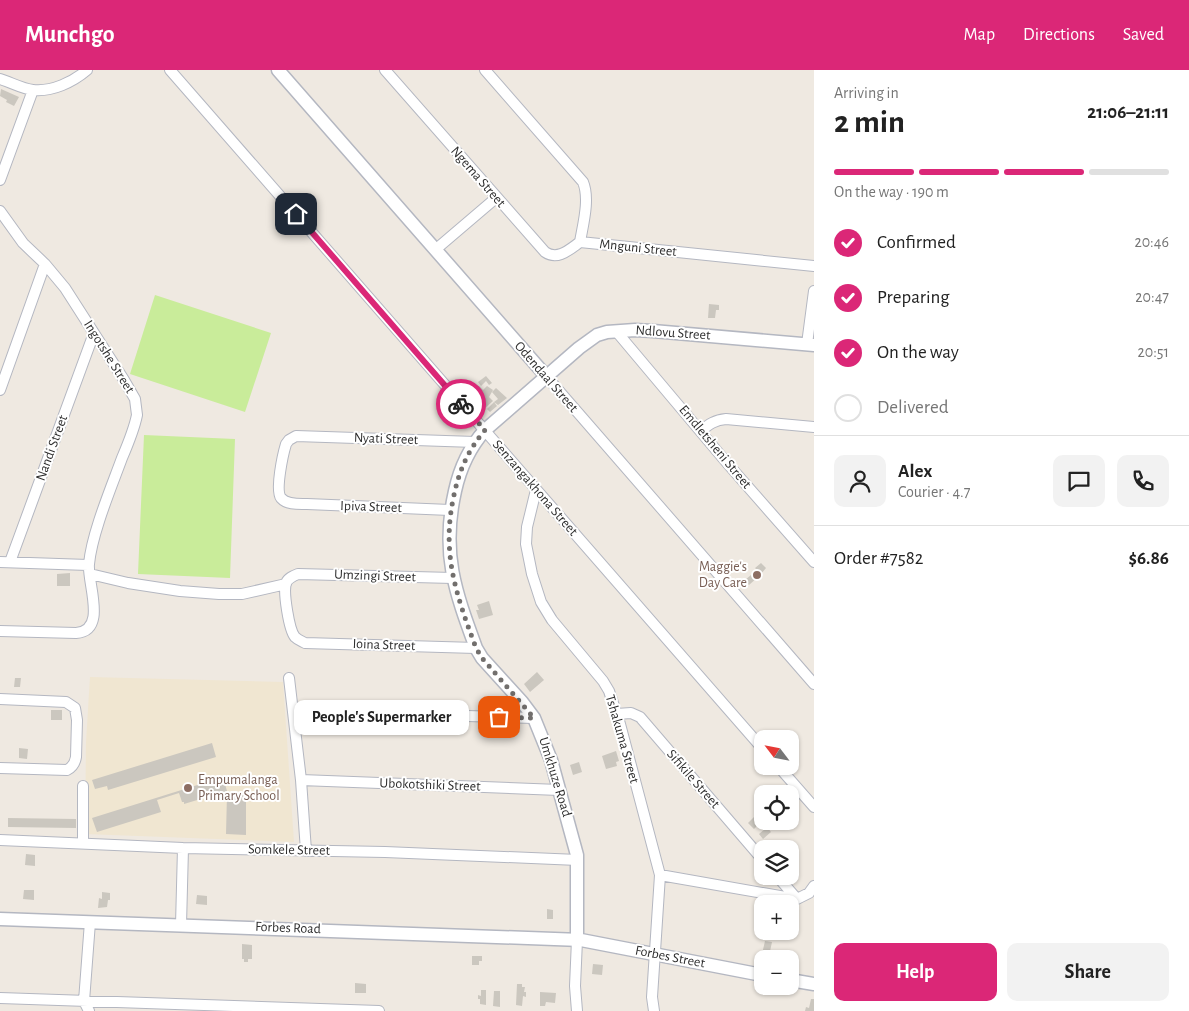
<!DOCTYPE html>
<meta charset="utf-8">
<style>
:root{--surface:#fff;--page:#f2f2f2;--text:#222;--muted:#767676;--line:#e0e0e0;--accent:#db2777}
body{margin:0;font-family:"Alegreya Sans",sans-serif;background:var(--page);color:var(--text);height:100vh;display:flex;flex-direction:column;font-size:19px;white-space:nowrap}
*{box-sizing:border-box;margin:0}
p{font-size:16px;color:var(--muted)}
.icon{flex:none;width:28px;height:28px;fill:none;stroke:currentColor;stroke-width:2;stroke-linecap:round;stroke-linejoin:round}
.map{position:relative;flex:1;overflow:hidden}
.panel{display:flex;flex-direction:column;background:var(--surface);width:375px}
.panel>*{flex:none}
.needle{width:32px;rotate:302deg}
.tools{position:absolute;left:754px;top:660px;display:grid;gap:10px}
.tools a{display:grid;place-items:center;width:45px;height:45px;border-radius:10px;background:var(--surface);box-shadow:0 1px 4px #0004;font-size:25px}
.pin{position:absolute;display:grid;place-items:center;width:42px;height:42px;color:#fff;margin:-21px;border-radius:10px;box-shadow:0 2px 8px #0006}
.courier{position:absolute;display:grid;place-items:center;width:50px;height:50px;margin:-25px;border:4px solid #db2777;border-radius:50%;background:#fff;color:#222;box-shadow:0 1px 6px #0007}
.bubble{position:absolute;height:35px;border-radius:10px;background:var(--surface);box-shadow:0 1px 4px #0004;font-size:16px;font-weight:600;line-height:35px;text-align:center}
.head em{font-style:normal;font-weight:600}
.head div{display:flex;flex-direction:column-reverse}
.head{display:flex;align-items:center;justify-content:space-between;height:85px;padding:0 20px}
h1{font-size:32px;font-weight:600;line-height:38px}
.bar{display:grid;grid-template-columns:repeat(4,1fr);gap:8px 5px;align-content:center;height:60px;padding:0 20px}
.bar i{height:6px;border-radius:4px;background:var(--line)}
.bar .selected{background:var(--accent)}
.bar p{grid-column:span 4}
.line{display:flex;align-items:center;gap:12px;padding:0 20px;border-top:1px solid var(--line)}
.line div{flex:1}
.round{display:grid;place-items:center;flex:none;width:52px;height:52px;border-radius:10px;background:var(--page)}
ol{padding:0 20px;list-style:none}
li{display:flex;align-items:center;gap:15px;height:55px}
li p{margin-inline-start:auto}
li .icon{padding:5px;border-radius:50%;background:var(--accent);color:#fff;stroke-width:4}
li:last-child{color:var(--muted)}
li i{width:28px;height:28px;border:2px solid var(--line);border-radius:50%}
.button{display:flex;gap:10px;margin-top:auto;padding:10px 20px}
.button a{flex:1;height:58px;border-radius:10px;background:var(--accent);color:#fff;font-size:20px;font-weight:600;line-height:58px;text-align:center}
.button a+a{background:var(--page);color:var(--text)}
header{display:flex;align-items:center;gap:30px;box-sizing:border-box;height:70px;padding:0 25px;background:var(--accent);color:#fff}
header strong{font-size:24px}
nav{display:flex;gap:28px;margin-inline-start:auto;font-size:18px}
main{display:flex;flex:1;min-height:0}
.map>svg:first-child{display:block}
.education{fill:#f0e6d1}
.pitch{fill:#c9ec9a}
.building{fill:#cbc7bf}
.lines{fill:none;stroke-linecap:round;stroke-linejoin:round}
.minor-casing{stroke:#b4b7c1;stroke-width:12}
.tertiary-casing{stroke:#b4b7c1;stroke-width:15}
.minor{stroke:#fff;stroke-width:10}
.tertiary{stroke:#fff;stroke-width:12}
.done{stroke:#726f6d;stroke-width:5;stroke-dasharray:0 9}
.route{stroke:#db2777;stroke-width:6}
.education-dot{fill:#8d6e63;stroke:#fff;stroke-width:2}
.labels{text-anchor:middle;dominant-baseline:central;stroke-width:4;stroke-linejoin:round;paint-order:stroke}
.street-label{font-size:14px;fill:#2e2e2e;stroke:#fff}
.education-label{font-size:14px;fill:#785e54;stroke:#fff;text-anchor:end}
</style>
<header>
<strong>Munchgo</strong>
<nav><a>Map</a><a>Directions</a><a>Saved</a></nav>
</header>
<main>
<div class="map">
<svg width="814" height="941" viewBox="0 0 814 941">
<rect width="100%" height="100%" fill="#efe9e1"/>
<!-- education -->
<path class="education" d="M90 607 283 612 294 772 85 764 86 672Z"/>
<!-- pitch -->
<path class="pitch" d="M155 225 271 263 245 342 130 304Z
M144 365 235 369 230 508 138 504Z"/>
<!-- building -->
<path class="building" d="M1 19 19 27 14 36 6 32 7 30 0 26Z
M709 234 719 235V240H716L715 248H708Z
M486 306 492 313 489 315 486 311 481 316 478 312Z
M479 316 483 320 487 316 493 320 489 327 493 331 485 338 472 322Z
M496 318 507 328 498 335 494 332 498 329 492 322Z
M494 332 497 336 490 342 487 339Z
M761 493 766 498 761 504 763 506 760 509 758 507 749 515 745 510 757 500 755 498Z
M70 503V516H57V504Z
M489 531 493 545 479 549 476 540H479L477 535Z
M537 602 544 610 530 622 524 614Z
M15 608H21L20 617H14Z
M504 628 508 629V631L503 642 497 640 501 629 503 630Z
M51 640H62V650H51Z
M212 673 216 687 108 720 107 716 95 719 92 710Z
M19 678 28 679 27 689 19 688Z
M616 681 619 691 616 692 617 696 606 699 602 686Z
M579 692 582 702 573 705 570 695Z
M223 707 227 721 184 734V732H182L179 723 157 730 161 742 97 762 92 748Z
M227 724 246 725V765L226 764Z
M756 745 762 751 754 759 748 753Z
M8 748 76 749V758L8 757Z
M767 757 771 762 763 769 759 764Z
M26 784 35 785V796L25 795Z
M24 820H34V830L23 829Z
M102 822 110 823V830H108L107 837 98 838 99 828 102 829Z
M197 825 207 826V835L196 834Z
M547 839 553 840V849H547Z
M765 871 772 872 769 886 762 884Z
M242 874 252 875V889H248V892H244V889H242Z
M472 886H482V891H479V895H472Z
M593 894 603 895 602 905 592 904Z
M355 913 366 914V923H355Z
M517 914H522V917H525L524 922H526V927L523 926 522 936 516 935Z
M481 920H486V935L480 934V929H478V925L481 926Z
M494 921H500V937L493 936Z
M540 922 556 923 555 933 546 932 545 936H540Z
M811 929H814V941H805L806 937 809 938Z"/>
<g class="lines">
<!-- minor casing -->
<g class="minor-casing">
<path id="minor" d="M170 0 762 678
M385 0 545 182C558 191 570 179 580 172
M485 0 583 112C590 129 583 154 580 172
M0 9C10 12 23 19 33 20 52 22 73 12 87 0
M0 110 33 20
M0 141 23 173 45 194 65 218 124 310 135 329 137 345C134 360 128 374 122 388 111 418 92 463 89 494 87 513 108 561 76 563L0 561
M580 172 814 196
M435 180 496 128
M616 261 727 393 814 492
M807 274 814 221
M546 306 814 614
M0 320 45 194
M701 361C709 354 715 350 726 349L814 357
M536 420 527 457 526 474 532 504 541 532 552 550 603 611 609 621 620 654 660 805 652 927 654 941
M450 440 307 434C299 434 287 435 281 428 275 420 283 384 286 374L289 370 296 366 475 372
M0 492 88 495
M10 492 94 263
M90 504 128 513 180 521 219 524H242L286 514
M453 508 298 504C293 506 288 508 286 513 283 522 289 560 295 567 298 570 301 571 305 573L476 578
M289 608 301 710 306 781
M0 629 66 632 75 638 77 650 76 687C75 693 73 697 67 700L0 698
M293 641 534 648
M617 644 631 643 640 647 762 789
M778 696 814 737
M301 710 559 720
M0 770 183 778 385 782 578 790
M83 773V716
M660 805 797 829 809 823 814 816
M777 806 797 829
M181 855 183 778
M0 928 379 941
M89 941 84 931 90 852
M577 941 575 916 577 870"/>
</g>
<!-- tertiary casing -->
<g class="tertiary-casing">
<path id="tertiary" d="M278 0 546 306
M0 849 581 870 762 905
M577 870V785L551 690 534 648 522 632 482 588 476 578C455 521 441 483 455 421 460 398 469 378 485 360L579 278 597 265 607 262 635 260 653 261 814 275
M790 910 814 914"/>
</g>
<!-- minor -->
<use href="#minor" class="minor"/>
<!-- tertiary -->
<use href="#tertiary" class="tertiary"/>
</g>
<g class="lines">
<!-- done -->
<path class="done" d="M461 334 485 360C468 380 459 401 454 425 441 483 456 524 476 578L482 588 534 648 499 647"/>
<!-- route -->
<path class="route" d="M296 144 461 334"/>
</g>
<!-- markers -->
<g class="education-dot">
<circle cx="757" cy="505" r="5"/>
<circle cx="188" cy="718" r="5"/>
</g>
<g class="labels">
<!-- street labels -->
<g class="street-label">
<text transform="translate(478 107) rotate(49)">Ngema Street</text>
<text transform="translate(638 178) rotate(6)">Mnguni Street</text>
<text transform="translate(673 263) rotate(4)">Ndlovu Street</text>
<text transform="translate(109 287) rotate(58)">Ingotshe Street</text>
<text transform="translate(546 307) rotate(49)">Odendaal Street</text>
<text transform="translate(386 369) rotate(2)">Nyati Street</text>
<text transform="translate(715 377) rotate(50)">Emdletsheni Street</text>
<text transform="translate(52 378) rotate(-70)">Nandi Street</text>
<text transform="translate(535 418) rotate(49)">Senzangakhona Street</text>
<text transform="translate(371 437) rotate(2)">Ipiva Street</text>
<text transform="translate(375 506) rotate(2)">Umzingi Street</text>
<text transform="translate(384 575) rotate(2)">Ioina Street</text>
<text transform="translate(622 669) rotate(74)">Tshakuma Street</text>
<text transform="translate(555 707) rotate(73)">Umkhuze Road</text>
<text transform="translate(693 709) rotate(49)">Sifikile Street</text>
<text transform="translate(430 715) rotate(2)">Ubokotshiki Street</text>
<text transform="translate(289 780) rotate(1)">Somkele Street</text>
<text transform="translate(288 858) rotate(2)">Forbes Road</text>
<text transform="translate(670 887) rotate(11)">Forbes Street</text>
</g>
<!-- education labels -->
<g class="education-label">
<text x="747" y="497">Maggie's<tspan x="747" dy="16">Day Care</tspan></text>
<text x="198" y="710" text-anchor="start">Empumalanga<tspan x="198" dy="16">Primary School</tspan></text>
</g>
</g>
</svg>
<div class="tools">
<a><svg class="needle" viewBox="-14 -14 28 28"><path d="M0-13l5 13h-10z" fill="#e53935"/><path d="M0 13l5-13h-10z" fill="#767676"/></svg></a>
<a><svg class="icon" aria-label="locate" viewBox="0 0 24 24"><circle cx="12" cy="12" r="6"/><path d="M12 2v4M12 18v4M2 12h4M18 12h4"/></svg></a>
<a><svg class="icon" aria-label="layers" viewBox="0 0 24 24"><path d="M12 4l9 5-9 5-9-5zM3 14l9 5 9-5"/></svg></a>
<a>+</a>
<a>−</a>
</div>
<div class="pin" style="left:499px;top:647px;background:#ea580c"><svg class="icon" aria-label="bag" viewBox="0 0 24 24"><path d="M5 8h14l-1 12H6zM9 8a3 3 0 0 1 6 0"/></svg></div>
<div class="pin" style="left:296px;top:144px;background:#1f2937"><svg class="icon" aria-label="home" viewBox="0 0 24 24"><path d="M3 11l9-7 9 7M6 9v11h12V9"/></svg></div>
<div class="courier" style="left:461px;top:334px"><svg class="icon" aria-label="bike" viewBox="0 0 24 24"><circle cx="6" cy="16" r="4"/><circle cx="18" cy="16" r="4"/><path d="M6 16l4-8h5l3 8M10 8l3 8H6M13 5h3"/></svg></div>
<div class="bubble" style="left:294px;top:630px;width:175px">People's Supermarker</div>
</div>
<section class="panel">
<div class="head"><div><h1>2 min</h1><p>Arriving in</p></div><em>21:06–21:11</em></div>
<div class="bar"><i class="selected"></i><i class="selected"></i><i class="selected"></i><i></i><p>On the way · 190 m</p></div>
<ol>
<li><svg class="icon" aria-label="check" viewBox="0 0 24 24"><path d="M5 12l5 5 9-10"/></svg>Confirmed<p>20:46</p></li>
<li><svg class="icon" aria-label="check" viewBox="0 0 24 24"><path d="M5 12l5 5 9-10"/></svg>Preparing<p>20:47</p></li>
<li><svg class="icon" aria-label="check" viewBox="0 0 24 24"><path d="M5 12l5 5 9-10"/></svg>On the way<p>20:51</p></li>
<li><i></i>Delivered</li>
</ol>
<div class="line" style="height:90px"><a class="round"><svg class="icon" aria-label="person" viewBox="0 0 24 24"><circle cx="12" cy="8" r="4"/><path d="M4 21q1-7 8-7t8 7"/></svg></a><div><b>Alex</b><p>Courier · 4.7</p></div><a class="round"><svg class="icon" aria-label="chat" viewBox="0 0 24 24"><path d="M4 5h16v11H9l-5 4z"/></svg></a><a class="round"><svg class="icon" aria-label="phone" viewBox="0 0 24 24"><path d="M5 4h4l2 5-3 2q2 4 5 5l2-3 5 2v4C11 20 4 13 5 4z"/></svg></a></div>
<div class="line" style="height:65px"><div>Order #7582</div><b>$6.86</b></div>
<div class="button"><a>Help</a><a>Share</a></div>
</section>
</main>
